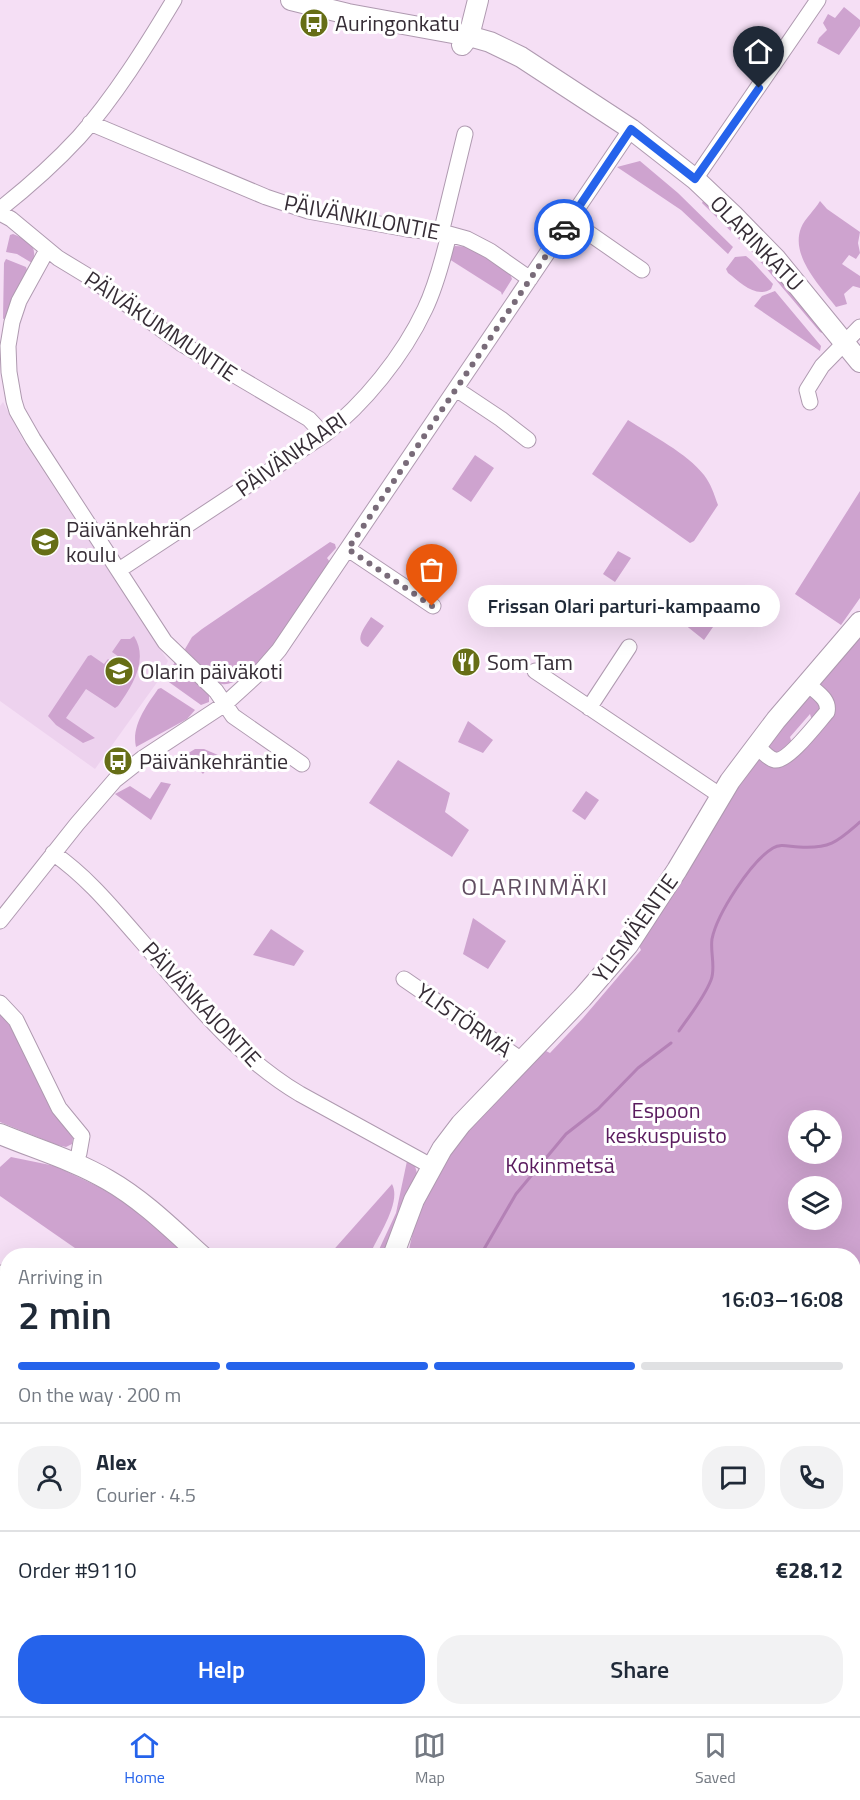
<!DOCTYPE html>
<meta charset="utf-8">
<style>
:root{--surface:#fff;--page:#f2f2f3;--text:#1f2937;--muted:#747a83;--line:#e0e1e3;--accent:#2563eb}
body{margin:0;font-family:"Titillium Web",sans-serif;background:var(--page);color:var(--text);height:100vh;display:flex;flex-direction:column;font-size:22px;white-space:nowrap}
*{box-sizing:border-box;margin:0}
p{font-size:20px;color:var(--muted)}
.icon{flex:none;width:33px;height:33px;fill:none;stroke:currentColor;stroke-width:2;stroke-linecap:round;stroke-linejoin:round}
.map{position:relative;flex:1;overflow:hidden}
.sheet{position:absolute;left:0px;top:1248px;width:861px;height:468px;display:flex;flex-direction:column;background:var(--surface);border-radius:24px 24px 0 0;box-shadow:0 6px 24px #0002}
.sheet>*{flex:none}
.tools{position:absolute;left:788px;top:1110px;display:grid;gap:12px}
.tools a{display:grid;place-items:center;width:54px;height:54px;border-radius:50%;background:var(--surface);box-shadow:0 6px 24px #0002;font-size:30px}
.pin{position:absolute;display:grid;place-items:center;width:51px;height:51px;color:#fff;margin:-62px -26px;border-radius:50% 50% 50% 0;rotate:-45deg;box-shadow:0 0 6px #0007}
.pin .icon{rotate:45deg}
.courier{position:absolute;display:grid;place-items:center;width:60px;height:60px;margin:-30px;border:4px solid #2563eb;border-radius:50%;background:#fff;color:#222;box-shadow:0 2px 8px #0007}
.bubble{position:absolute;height:42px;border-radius:21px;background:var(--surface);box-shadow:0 6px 24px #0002;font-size:20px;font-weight:600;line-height:42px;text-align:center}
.headline em{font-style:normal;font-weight:600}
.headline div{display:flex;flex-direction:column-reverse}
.headline{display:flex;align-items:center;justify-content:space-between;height:102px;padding:0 18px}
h1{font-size:39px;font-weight:600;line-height:45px}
.bar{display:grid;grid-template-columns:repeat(4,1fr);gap:9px 6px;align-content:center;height:72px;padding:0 18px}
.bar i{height:8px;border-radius:4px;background:var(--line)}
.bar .current{background:var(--accent)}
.bar p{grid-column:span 4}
.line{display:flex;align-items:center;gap:15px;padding:0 18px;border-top:2px solid var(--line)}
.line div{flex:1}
.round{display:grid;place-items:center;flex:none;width:63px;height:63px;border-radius:24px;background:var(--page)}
.cta{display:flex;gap:12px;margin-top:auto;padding:12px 18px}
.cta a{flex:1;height:69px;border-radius:24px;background:var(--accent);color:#fff;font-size:24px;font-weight:600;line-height:69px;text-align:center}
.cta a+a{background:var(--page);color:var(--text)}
.dock{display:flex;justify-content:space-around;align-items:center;height:84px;border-top:2px solid var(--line);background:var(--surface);font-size:16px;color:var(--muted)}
.dock a{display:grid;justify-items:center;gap:3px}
.dock .current{color:var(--accent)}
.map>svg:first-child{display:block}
.built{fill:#edd2ee}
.green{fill:#cea3cf;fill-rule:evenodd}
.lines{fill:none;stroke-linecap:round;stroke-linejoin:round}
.stream{stroke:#b481b6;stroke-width:3}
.minor-casing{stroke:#af9ab0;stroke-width:17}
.major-casing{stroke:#af9ab0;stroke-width:22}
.minor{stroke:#fff;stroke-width:15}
.major{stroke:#fff;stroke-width:20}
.done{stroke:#796b79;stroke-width:6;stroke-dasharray:0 10.8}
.route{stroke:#2563eb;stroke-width:8}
.labels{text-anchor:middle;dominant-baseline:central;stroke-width:6;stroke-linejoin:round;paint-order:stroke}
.poi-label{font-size:22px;fill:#362d36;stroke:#fff;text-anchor:start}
.street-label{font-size:22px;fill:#362d36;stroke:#fff}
.park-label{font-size:22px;fill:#5a1b5e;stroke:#fff}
.neighbourhood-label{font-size:24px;letter-spacing:1.5px;fill:#614e61;stroke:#fff}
</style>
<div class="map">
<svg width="860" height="1716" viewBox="0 0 860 1716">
<rect width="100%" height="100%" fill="#f5dff5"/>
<!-- built -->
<path class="built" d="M3 402 23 440 168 661 158 681 95 769 0 701V406Z
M860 1307V1427L854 1426V1311Z"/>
<!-- green -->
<path class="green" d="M844 7 860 20V26L839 55 817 43 819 38 827 30 823 23 828 14 835 18Z
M640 161 678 193 733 247 728 254 681 210 617 167Z
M705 197 742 233 826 330 822 333 820 332 753 253 702 203Z
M820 201 827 209 860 232 858 243 860 253 856 259 849 255 842 264 860 276V288L853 286 844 294 847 304 836 307C821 287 790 256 801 228 805 218 815 210 820 201Z
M13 234C28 240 39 246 32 263L17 254 6 252 10 235Z
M455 246 473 247 510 273 512 279 502 295 501 292 449 259 452 249Z
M746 256 752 261 773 284 771 289C756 299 740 282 728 273L726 269 735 257Z
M6 259 26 267 27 270 9 317 3 319 4 263Z
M775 291 821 346 820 351 754 306 762 296Z
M628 420C651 435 687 453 704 475 711 484 714 494 718 505L694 541 690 543 592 474Z
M475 455 494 468 471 502 452 489Z
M860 491V598L841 625 795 594Z
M330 542 335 544 336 548 327 558 330 562C313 587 253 690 222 684 213 682 194 661 186 654L185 649 192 637 202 629Z
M618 551 631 558 615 582 603 574Z
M701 599 722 614 704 640 684 624Z
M371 617 384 626 368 647C352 641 365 627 371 617Z
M860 630V1307L854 1311V1256H408C413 1226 422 1195 438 1169 467 1124 507 1088 546 1051L550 1053 583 1018 641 950 639 946 751 764 757 757 774 762 832 711 818 683ZM798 1120H831V1154H798ZM798 1186H831V1220H798Z
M134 636C149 660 132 686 118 706L115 708 86 689 66 718 95 738 83 743 56 725 48 716 88 656 91 655 104 664 108 659 113 663 110 669 114 671 122 659 112 652 121 639H130Z
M175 662 209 694V702L201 705 166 680V677Z
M161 688 195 710 187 719 136 747C131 726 147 705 158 689Z
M806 696H811L822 705 813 724 810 714 790 737 793 747 783 757 768 751 767 743Z
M468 721 493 740 483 753 458 742Z
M195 749H204L218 755 203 774 185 755Z
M398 760 450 793 445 812 469 830 452 857 369 803Z
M161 782 171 784 151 820 115 794 130 786 150 799Z
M586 791 599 800 585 820 572 811Z
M473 918 506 941 488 969 463 954Z
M271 929 304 951 294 966 253 955Z
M0 1013 10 1024 58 1118 73 1138 72 1144 66 1147 57 1145 0 1122Z
M11 1157 55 1166 99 1187 144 1214 187 1255H85L0 1196V1167Z
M407 1161 415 1166 418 1177 388 1255 376 1256 396 1213Z
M392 1184C402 1203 377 1237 370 1255H329Z
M0 1369 7 1375V1442L0 1440Z
M854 1441 860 1442V1716H621L602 1709 854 1708Z
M0 1633H7L8 1708H389L390 1716H0Z"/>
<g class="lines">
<!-- stream -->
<path class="stream" d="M679 1031C690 1015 704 998 711 980 716 968 710 952 712 939 717 914 751 861 773 848 781 843 790 847 799 847 831 849 838 841 860 822
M480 1256 516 1194 566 1134 598 1109 638 1068 671 1043"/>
<!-- minor casing -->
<g class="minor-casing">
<path id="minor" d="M90 123 266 197 308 211 407 229 449 234 467 239 490 251 530 279
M695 179 818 0
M0 209C28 187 55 163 79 137 114 98 147 45 174 0
M0 213 11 219 58 258 86 275 182 344 309 419 324 435
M570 220 642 270
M441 233 465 134
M47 250 19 301 12 322 8 346 9 372 14 401 17 411 33 439 165 642 216 691 233 716 302 764
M456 389 501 419 528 440
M810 402 807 390 822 366 860 327
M348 549 433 606
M119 570 324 435C364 404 403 356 425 309 436 286 443 259 449 234
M535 671 721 796
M589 708 629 647
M756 745C761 750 769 759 775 760 788 762 818 722 827 712 830 699 816 692 808 684
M53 853C87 877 110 905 137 936 187 993 234 1055 300 1094L431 1166
M0 921 77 824 115 780 143 758 225 704 259 673 279 650 631 129
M404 979 523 1061
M0 1003 16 1020 59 1108 82 1136 79 1153 75 1164
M0 1273 8 1280
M854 1436 860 1438
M0 1568 8 1569"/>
</g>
<!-- major casing -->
<g class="major-casing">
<path id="major" d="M291 0 348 14 469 36 490 42 521 57 631 129 695 179 733 215 776 259 860 362
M462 45 469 36 478 0
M0 1134C36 1149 74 1160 108 1180 143 1200 172 1229 202 1256
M393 1256 414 1200 442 1149 461 1124 582 998 628 945 677 870 730 781 776 720 860 622
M541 1708 544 1716
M561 1708 564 1716"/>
</g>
<!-- minor -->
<use href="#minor" class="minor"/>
<!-- major -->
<use href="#major" class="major"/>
</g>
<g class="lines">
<!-- done -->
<path class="done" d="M432 606 348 549 564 229"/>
<!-- route -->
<path class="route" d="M564 229 631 129 695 179 759 88"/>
</g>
<!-- icons -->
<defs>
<g id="bus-disc" transform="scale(1.5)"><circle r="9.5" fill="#666e16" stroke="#fff"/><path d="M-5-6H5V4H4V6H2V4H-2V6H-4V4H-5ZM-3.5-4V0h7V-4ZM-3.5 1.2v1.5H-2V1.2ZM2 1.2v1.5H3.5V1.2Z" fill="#fff"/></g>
<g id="school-disc" transform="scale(1.5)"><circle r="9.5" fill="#666e16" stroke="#fff"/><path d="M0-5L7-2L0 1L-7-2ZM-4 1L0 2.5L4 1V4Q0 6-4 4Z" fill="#fff"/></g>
<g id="restaurant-disc" transform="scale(1.5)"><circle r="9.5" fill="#666e16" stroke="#fff"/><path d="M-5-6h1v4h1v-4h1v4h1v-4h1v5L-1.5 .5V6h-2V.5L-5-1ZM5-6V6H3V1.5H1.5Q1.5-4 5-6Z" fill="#fff"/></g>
</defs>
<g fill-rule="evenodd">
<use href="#bus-disc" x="314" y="23"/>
<use href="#school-disc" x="45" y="542"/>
<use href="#restaurant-disc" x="466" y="662"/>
<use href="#school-disc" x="119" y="671"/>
<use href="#bus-disc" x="118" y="761"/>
</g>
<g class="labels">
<!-- poi labels -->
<g class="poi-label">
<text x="335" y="23">Auringonkatu</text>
<text x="66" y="529">Päivänkehrän<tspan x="66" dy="25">koulu</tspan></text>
<text x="487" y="662">Som Tam</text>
<text x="140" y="671">Olarin päiväkoti</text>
<text x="139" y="761">Päivänkehräntie</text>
</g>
<!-- street labels -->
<g class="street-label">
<text transform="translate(362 217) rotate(11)">PÄIVÄNKILONTIE</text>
<text transform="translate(757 243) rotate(46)">OLARINKATU</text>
<text transform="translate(161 326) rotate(34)">PÄIVÄKUMMUNTIE</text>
<text transform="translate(291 454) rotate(-35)">PÄIVÄNKAARI</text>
<text transform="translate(635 928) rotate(-54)">YLISMÄENTIE</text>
<text transform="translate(202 1004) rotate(47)">PÄIVÄNKAJONTIE</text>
<text transform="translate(464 1020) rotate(35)">YLISTÖRMÄ</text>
</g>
<!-- park labels -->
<g class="park-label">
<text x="666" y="1110">Espoon<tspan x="666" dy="25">keskuspuisto</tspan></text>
<text x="560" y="1165">Kokinmetsä</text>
</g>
<!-- neighbourhood labels -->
<g class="neighbourhood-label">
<text x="535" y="886">OLARINMÄKI</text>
</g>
</g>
</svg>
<div class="tools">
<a><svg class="icon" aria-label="locate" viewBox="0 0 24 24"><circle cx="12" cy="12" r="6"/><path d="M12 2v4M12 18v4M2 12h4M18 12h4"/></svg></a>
<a><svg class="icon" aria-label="layers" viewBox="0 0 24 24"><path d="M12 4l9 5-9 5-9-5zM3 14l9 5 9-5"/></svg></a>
</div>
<div class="pin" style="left:432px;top:606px;background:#ea580c"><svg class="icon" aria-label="bag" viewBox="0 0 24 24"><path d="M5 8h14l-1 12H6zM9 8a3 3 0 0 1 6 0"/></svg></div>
<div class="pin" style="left:759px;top:88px;background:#1f2937"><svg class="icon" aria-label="home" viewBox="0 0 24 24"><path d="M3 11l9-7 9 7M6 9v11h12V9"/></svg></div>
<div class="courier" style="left:564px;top:229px"><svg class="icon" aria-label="car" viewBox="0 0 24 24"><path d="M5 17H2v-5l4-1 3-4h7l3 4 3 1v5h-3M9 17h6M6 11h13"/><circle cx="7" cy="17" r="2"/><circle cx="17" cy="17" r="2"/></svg></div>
<div class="bubble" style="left:468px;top:585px;width:312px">Frissan Olari parturi-kampaamo</div>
<section class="sheet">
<div class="headline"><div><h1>2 min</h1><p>Arriving in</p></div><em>16:03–16:08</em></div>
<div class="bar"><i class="current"></i><i class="current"></i><i class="current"></i><i></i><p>On the way · 200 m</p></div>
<div class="line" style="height:108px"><a class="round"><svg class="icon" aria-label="person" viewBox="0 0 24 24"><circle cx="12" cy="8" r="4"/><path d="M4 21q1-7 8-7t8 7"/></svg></a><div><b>Alex</b><p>Courier · 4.5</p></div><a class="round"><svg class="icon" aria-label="chat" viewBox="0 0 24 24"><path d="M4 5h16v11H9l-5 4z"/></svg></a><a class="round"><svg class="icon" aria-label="phone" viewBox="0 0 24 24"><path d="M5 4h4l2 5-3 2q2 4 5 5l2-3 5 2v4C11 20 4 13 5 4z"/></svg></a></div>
<div class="line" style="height:78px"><div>Order #9110</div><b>€28.12</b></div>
<div class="cta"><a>Help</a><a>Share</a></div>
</section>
</div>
<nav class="dock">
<a class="current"><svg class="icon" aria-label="home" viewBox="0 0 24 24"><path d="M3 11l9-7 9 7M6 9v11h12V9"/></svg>Home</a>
<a><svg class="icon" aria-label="map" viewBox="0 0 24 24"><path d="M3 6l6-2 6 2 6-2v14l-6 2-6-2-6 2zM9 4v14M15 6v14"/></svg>Map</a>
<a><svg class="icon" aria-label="saved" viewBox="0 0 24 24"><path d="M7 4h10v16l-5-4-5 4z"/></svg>Saved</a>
</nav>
